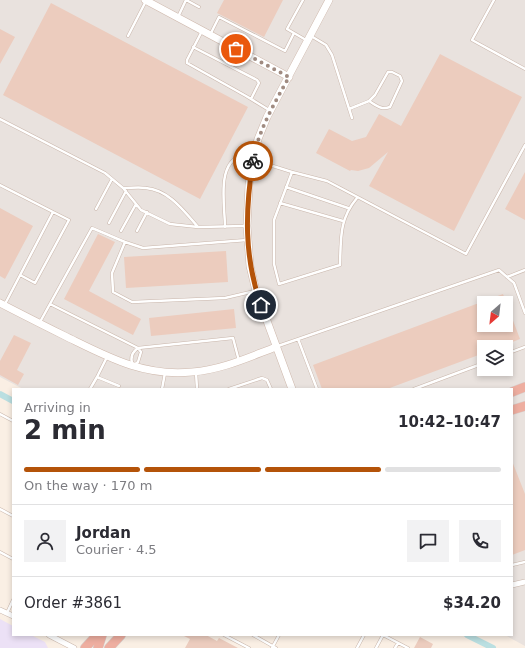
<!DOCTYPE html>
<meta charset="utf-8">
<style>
:root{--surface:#fff;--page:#f2f2f3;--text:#2b2b33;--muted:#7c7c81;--line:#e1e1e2;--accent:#b45309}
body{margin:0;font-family:"DejaVu Sans",sans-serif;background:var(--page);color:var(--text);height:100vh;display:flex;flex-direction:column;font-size:15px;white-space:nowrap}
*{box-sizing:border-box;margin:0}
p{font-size:13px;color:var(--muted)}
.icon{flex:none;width:22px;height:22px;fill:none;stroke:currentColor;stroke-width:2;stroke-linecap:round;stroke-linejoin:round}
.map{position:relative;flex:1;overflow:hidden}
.panel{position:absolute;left:12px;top:388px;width:501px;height:248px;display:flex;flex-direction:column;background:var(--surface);border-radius:0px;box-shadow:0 2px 6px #0003}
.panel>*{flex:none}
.needle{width:26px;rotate:208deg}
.controls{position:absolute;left:477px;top:296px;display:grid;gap:8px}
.controls a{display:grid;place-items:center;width:36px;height:36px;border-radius:0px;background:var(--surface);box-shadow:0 2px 6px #0003;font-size:20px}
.pin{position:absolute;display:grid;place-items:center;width:34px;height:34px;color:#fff;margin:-17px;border:2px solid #fff;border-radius:50%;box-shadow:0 1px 4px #0007}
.courier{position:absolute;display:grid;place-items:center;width:40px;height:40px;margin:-20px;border:3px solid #b45309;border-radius:50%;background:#fff;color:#222;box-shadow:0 1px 5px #0007}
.head em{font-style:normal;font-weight:700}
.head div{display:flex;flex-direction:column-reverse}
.head{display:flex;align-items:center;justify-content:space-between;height:68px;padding:0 12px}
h1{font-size:26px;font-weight:700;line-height:30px}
.bar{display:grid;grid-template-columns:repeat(4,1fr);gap:6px 4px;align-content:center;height:48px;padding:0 12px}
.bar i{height:5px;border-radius:3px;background:var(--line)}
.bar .active{background:var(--accent)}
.bar p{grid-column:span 4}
.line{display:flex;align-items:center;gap:10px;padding:0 12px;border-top:1px solid var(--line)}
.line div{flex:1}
.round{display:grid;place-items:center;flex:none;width:42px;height:42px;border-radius:0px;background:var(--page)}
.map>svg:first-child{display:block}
.industrial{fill:#e9e2de;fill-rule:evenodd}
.education{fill:#ece1f6}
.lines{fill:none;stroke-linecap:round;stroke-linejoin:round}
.canal{stroke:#badfe1;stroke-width:6}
.building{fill:#ecccbe;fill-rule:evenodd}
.lane-casing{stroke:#c9b6ab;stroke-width:3.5}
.street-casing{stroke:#c9b6ab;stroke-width:6}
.secondary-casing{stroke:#ceb8ac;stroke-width:8}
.highway-casing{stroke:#d7cfcd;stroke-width:10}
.lane{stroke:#fff;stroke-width:2.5}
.street{stroke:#fff;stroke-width:5}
.secondary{stroke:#fff;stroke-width:7}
.highway{stroke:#eeaea0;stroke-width:9}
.done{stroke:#a08b81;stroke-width:4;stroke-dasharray:0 7.2}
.route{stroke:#b45309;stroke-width:5}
</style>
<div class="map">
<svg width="525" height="648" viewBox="0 0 525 648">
<rect width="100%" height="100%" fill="#faefe4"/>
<!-- industrial -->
<path class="industrial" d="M0 0H525V646L505 635H512V389H23L0 377ZM484 303H506V325H484ZM484 347H506V369H484Z"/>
<!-- education -->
<path class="education" d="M0 619 13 626V635H31L45 642 48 648H0Z"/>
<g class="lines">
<!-- canal -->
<path class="canal" d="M0 394 13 401
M467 635 493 648"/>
</g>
<!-- building -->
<path class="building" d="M224 0H283L264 37 217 13Z
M51 3 248 107 200 199 3 95Z
M0 29 15 37 0 64Z
M440 54 522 97 454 231 369 186 388 152 369 168 358 171 351 170 350 171 316 153 329 129 352 141 366 137 379 114 401 126Z
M525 172V220L505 209Z
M0 208 33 226 5 279 0 276Z
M98 234 115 242 89 291 141 319 133 335 64 299Z
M226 251 228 282 126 288 124 257Z
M503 294 520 339 500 347H484V353L387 389H322L313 365ZM484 303H506V325H484Z
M234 309 236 328 151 336 149 318Z
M14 335 31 343 17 370 24 374 18 385 0 375V361Z
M512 461 525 494V550L512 555Z
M182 635H206L217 641 219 638 238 648H185L190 639Z
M420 637 433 644 431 648H414Z"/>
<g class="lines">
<!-- lane casing -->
<g class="lane-casing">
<path id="lane" d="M303 0 287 29 306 40
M494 0 472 40 525 69
M178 17 186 0 199 7
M202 31 187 60V63L246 96 269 110
M211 33 219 17 285 51 294 33
M128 36 146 1
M311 36 326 45 332 55 352 118
M193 47 257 80 259 83 251 99
M349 109 369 101 375 95 388 72H392L400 76 402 81 390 107C381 110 377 106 369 101
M0 119 105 173 123 188 141 210 170 224 198 227 246 226
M292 172 274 220V264L279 284 340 265C341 239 339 219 357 198
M0 185 53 212
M286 187 348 208
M123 188C131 188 139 187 146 188 169 190 184 211 198 227
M280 203 343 221
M96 209 112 179
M109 223 126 191
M225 227C225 207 216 163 241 156L292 172 327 181 466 254 525 145
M121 231 136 204
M137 231 147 212
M125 242 112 273 113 292 132 302 225 298 255 291
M507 277 525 270
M5 304 53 212 69 220 35 283 20 275
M50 304 138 348 233 338 239 361
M40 322 92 228 125 242 143 248 247 240
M298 339 317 389
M278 346 499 270 514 283 525 313
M138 348 141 352 138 362 133 366C130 359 131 353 138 348Z
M506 354 525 347
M107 357 97 377 119 386
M196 372 197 389
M90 389 97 377
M162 389 165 373
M229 389 262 378 267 380 271 389
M414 389 484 363
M0 414 13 421
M0 509 13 516
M0 552 13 559
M512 565 525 562
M7 613 13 600
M224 635 249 648
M253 635 276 648
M383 635 408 648
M272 648 279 635
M357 648 364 635
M376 648 383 635
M395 648 398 643"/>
</g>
<!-- street casing -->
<g class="street-casing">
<path id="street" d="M512 585 525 582
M0 610 13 616
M49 635 74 648"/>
</g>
<!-- secondary casing -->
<g class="secondary-casing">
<path id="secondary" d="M145 0 289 77
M0 303C21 314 43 325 65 336 106 356 143 377 192 372 221 370 249 357 276 347
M292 389 256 291 250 266 247 226 249 185 253 159 258 139 267 117 329 0"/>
</g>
<!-- highway casing -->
<g class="highway-casing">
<path id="highway" d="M512 392 525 387
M512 410 525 406
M85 648 97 635
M98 648 102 635
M109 648 121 635"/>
</g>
<!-- lane -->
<use href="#lane" class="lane"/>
<!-- street -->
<use href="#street" class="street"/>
<!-- secondary -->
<use href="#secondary" class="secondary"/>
<!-- highway -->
<use href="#highway" class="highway"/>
</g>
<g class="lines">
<!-- done -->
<path class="done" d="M236 49 289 77C274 104 258 131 253 161"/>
<!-- route -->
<path class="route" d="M253 161C245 211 244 257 261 305"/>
</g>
</svg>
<div class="controls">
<a><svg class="needle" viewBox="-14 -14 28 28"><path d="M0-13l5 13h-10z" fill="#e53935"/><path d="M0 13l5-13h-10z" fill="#7c7c81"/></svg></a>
<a><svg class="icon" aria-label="layers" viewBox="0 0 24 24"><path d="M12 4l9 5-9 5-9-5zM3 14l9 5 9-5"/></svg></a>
</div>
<div class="pin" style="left:236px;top:49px;background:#ea580c"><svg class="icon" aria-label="bag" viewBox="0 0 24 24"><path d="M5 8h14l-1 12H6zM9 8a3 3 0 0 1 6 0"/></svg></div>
<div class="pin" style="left:261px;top:305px;background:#1f2937"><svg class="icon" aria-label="home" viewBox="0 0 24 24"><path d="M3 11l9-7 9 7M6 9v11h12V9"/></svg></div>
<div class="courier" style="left:253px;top:161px"><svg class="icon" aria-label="bike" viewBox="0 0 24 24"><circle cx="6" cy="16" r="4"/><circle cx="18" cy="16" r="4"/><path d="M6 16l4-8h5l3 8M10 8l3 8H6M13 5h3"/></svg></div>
<section class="panel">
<div class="head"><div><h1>2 min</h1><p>Arriving in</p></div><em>10:42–10:47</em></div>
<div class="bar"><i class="active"></i><i class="active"></i><i class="active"></i><i></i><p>On the way · 170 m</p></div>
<div class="line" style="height:72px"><a class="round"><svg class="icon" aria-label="person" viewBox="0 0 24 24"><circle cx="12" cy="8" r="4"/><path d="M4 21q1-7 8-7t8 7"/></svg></a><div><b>Jordan</b><p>Courier · 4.5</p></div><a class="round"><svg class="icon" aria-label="chat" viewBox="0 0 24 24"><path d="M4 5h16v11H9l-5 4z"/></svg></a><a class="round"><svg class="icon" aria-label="phone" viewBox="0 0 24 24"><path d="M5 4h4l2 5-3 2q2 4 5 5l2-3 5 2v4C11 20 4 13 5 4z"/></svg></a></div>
<div class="line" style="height:52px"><div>Order #3861</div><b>$34.20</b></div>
</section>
</div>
